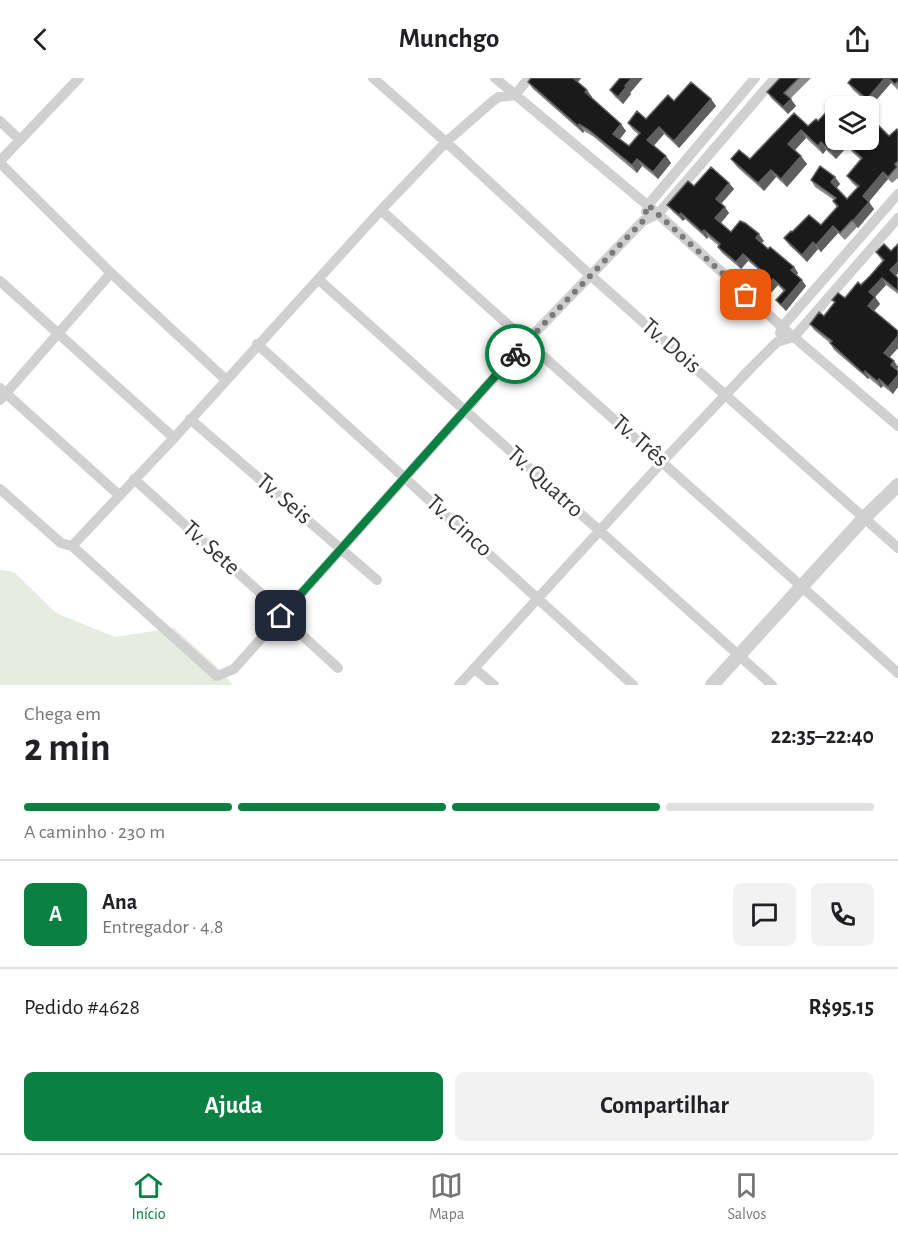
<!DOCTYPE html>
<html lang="pt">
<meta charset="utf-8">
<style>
:root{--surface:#fff;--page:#f2f2f2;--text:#202124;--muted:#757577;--line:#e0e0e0;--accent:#0b8043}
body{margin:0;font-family:"Alegreya Sans",sans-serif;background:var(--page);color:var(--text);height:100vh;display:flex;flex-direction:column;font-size:22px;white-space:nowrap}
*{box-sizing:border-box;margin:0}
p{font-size:20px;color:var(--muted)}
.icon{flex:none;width:33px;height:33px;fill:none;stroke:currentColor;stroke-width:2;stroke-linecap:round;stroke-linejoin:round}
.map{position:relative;height:607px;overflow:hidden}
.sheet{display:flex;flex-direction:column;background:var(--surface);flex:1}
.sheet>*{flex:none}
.controls{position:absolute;left:825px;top:18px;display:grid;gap:12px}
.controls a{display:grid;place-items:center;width:54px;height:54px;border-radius:9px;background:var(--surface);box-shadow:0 2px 4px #0004;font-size:30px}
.pin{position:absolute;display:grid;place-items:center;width:51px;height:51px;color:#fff;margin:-26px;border-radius:12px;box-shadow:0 3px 9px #0006}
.courier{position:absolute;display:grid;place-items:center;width:60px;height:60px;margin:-30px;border:4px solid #0b8043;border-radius:50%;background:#fff;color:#222;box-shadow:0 2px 8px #0007}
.summary em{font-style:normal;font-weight:700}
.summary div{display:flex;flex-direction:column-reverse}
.summary{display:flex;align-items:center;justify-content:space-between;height:102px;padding:0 24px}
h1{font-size:39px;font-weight:700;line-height:45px}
.bar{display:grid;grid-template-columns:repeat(4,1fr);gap:9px 6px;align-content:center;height:72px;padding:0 24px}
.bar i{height:8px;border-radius:4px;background:var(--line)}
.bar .on{background:var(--accent)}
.bar p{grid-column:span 4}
.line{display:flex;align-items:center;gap:15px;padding:0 24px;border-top:2px solid var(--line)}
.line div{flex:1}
.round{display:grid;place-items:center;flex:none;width:63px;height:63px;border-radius:9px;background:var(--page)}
.button{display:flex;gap:12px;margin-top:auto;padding:12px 24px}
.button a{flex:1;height:69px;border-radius:9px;background:var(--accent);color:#fff;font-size:24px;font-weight:700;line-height:69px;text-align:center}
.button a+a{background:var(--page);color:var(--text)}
header{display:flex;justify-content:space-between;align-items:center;height:78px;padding:0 24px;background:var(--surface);font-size:27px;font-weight:700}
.dock{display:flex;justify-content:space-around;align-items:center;height:84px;border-top:2px solid var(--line);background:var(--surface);font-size:16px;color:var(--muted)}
.dock a{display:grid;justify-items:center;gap:3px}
.dock .on{color:var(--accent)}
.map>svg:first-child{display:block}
.green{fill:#e6ecdf}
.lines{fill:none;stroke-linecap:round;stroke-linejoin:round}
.minor{stroke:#d0d0d0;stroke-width:10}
.tertiary{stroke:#d0d0d0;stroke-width:14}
.wall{fill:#8c8c8c}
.shaded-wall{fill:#5f5f5f}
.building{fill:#1a1a1a;stroke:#5f5f5f;stroke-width:1.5}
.done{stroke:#7a7a7a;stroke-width:6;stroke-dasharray:0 10.8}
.route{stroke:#0b8043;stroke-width:8}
.labels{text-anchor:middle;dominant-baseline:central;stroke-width:6;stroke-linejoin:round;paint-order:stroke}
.street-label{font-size:24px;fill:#333;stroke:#fff}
</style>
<header><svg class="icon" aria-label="back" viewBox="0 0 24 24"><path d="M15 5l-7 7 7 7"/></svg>Munchgo<svg class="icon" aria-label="share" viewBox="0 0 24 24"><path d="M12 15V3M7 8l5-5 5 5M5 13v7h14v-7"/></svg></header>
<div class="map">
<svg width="898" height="607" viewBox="0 0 898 607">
<rect width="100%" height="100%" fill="#fff"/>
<!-- green -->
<path class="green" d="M0 492 14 494 56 535 115 559 174 550 217 589 233 607H0Z"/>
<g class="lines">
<!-- minor -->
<path class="minor" d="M373 0 446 64 590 197 898 470
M495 0 658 136 782 249 898 348
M0 43 20 62
M0 83 79 0
M0 85 111 195 225 301
M381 132C552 288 726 440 898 595
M646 134 648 127 755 0
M318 201 772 607
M0 203 174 360
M780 255 782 249 898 116
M257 266 633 607
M0 310 119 417
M0 322 111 195
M190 341 377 502
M134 401 276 529 281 538 338 590
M0 411 61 465 72 468 174 360 381 132 446 64 493 23 499 19 515 17 529 0
M72 468 217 598 234 591 526 264 643 143 658 136 775 0
M474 590 494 607
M459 607 663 383 750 291 777 264 794 259 898 140"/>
<!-- tertiary -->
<path class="tertiary" d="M712 607 864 440 898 407"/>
</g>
<!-- wall -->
<path class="wall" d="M531 0H581L578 4 592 19V20L626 53 620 61 629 68 639 57 633 52 628 45 646 41 674 23 711 21 716 28 679 70 664 56 654 68 666 78 671 85 658 101 642 88 637 95 594 59 584 53 583 55 533 11 528 4Z
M780 0H811L790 21 796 28 788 36 772 21 767 14Z
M852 0H898V12L891 5 871 28 853 12 848 5Z
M610 12 630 15 631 16 623 26 615 19Z
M836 33V56L834 57 840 63 845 71 836 81 826 72 823 76 806 60 795 72 807 86 787 109 776 99 764 113 737 89 731 81H750Z
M874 50 889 58 898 52V100L892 105 888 101 868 124 874 131 858 150 857 149 845 162 838 155 821 174 818 171 807 184 789 167 784 160 792 154 821 147 837 130 833 123 834 122 815 109 811 102 835 99 840 106 836 110 847 121 858 110 852 105 847 98 861 82 853 75 848 68Z
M729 105 734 111 721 126 729 135 721 145 731 154 764 163 761 165 794 189 798 195 796 197 806 208 786 233 781 228 776 222 784 214 778 207 769 217 759 208 754 202 761 194 748 183 741 191 722 175 718 169 719 168 708 159 707 161 685 141 683 143 672 133 667 127 694 108Z
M898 166V195L896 198 898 200V216L886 207 875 219 880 226 874 233 898 253V270L889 280 894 283 898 289 893 316 883 308 881 310 869 300 868 301 834 272 830 265 814 252 810 246 824 238 834 225 832 222 845 220 870 198 883 184 876 174 891 173Z"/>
<!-- shaded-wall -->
<path class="shaded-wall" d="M572 0H581L576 6Z
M632 0H643L630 15 631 16 623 26 618 19 625 8Z
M885 0H888L891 5 871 28 867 21Z
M587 12 592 19 590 21 585 14Z
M711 21 716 28 679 70 674 63Z
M791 21 796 28 788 36 783 29Z
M836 42V56L832 59 827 51Z
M579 46 584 53 583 55 578 48Z
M621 46 626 53 618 63 613 56Z
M659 49 664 56 652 69 647 62Z
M801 52 806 60 793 74 788 66Z
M840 63 845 71 836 81 830 73Z
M821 64 826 72 823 76 818 68Z
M666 78 671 85 658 101 653 94Z
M801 78 807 86 787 109 781 101Z
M637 81 642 88 637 95 632 87Z
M771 92 776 99 764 113 758 105Z
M883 94 888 101 868 125 863 118Z
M835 99 840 106 836 111 831 104Z
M729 105 734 111 720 127 716 121Z
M869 124 874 131 858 150 853 143Z
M725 129 729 135 719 147 715 140Z
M681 135 685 141 683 143 679 137Z
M833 148 838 155 821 174 816 167Z
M704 152 708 159 707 161 702 154Z
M759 156 764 163 760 166 756 160Z
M813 164 818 171 807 184 802 177Z
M743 176 748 183 741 191 736 184Z
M898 184V195L894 199 890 192Z
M794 189 798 195 795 199 791 192Z
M882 200 886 207 874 220 869 214Z
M773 201 778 207 769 217 764 211Z
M802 202 806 208 786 233 781 227Z
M875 219 880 226 872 235 868 228Z
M898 258V270L888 281 884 275Z
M894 283 898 289 896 293 891 287Z
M865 293 869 300 868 301 863 295Z
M898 297V309L893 316 888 309Z
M879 301 883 308 881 310 877 303Z"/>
<!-- building -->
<path class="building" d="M531 0H573L587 12 585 14 621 46 613 56 629 68 640 55 628 45 637 33 646 41 668 17 674 23 691 4 711 21 674 63 659 49 647 62 666 78 653 94 637 81 632 87 589 52 579 46 578 48 528 4Z
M620 0H632L625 8 626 9 618 19 610 12Z
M780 0H799L784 15 791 21 783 29 767 14Z
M852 0H885L867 21 848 5Z
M888 0H898V3L895 6Z
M831 29 836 33V42L827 51 836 59V62H838L840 63 830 73 821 64 818 68 801 52 788 66 801 78 781 101 771 92 758 105 731 81 739 72 750 81 794 35 808 48 816 41 818 43Z
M868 45 874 50 877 46 889 58 897 51 898 52V83L895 86 897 89 888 99 883 94 863 118 869 124 853 143 852 142 840 155 833 148 816 167 813 164 802 177 784 160 791 153 792 154 809 137 821 147 838 128 833 123 836 120 811 102 820 88 835 99 831 104 847 121 859 108 847 98 862 80 848 68 854 62H868Z
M711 89 729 105 716 121 725 129 715 140 731 154 740 143 745 145 759 156 756 160 768 171 770 169 794 189 791 192 802 202 781 227 776 222 785 212 773 201 764 211 754 202 762 193 743 176 736 184 718 169 720 166 704 152 702 154 681 135 679 137 667 127 688 103 694 108Z
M884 166 891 173 898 166V184L890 192 898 200V213L882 200 869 214 875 219 868 228 898 253V258L884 275 894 283 891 287 898 293V297L888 309 879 301 877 303 865 293 863 295 830 265 832 263 810 246 819 234 824 238 835 224 832 222 838 215 845 220 858 204 861 207 870 198 884 182 876 174Z"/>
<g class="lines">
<!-- done -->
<path class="done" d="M515 276 643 143 648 127 746 217"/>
<!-- route -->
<path class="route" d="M281 538 515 276"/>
</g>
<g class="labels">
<!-- street labels -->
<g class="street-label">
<text transform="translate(671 268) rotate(41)">Tv. Dois</text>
<text transform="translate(640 363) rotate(41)">Tv. Três</text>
<text transform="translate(545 404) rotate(42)">Tv. Quatro</text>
<text transform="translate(284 421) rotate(40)">Tv. Seis</text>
<text transform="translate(459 448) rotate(42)">Tv. Cinco</text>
<text transform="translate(211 470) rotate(42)">Tv. Sete</text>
</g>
</g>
</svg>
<div class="controls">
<a><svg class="icon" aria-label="layers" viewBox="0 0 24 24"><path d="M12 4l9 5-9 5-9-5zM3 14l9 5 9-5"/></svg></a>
</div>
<div class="pin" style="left:746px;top:217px;background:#ea580c"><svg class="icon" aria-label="bag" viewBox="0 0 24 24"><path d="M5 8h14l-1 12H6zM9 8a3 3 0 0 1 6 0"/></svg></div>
<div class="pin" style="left:281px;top:538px;background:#1f2937"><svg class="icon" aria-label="home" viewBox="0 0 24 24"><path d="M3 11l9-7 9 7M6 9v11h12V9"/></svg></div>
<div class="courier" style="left:515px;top:276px"><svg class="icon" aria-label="bike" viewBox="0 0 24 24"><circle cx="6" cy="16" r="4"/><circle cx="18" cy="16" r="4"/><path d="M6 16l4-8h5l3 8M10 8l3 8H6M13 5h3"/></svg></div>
</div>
<section class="sheet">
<div class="summary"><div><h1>2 min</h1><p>Chega em</p></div><em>22:35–22:40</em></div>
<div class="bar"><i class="on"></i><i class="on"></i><i class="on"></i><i></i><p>A caminho · 230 m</p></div>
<div class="line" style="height:108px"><b class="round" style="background:var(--accent);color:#fff">A</b><div><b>Ana</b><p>Entregador · 4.8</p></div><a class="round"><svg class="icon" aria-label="chat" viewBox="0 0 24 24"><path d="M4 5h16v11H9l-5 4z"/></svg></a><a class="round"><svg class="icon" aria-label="phone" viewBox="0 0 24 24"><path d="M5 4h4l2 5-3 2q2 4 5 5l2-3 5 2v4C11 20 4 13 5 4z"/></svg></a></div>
<div class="line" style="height:78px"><div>Pedido #4628</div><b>R$95.15</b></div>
<div class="button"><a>Ajuda</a><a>Compartilhar</a></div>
</section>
<nav class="dock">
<a class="on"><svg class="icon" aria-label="home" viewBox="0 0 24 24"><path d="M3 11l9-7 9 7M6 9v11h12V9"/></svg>Início</a>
<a><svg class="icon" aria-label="map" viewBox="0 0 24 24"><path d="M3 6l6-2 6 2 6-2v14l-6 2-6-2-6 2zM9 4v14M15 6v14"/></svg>Mapa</a>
<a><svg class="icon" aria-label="saved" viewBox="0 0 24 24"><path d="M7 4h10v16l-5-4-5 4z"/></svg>Salvos</a>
</nav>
